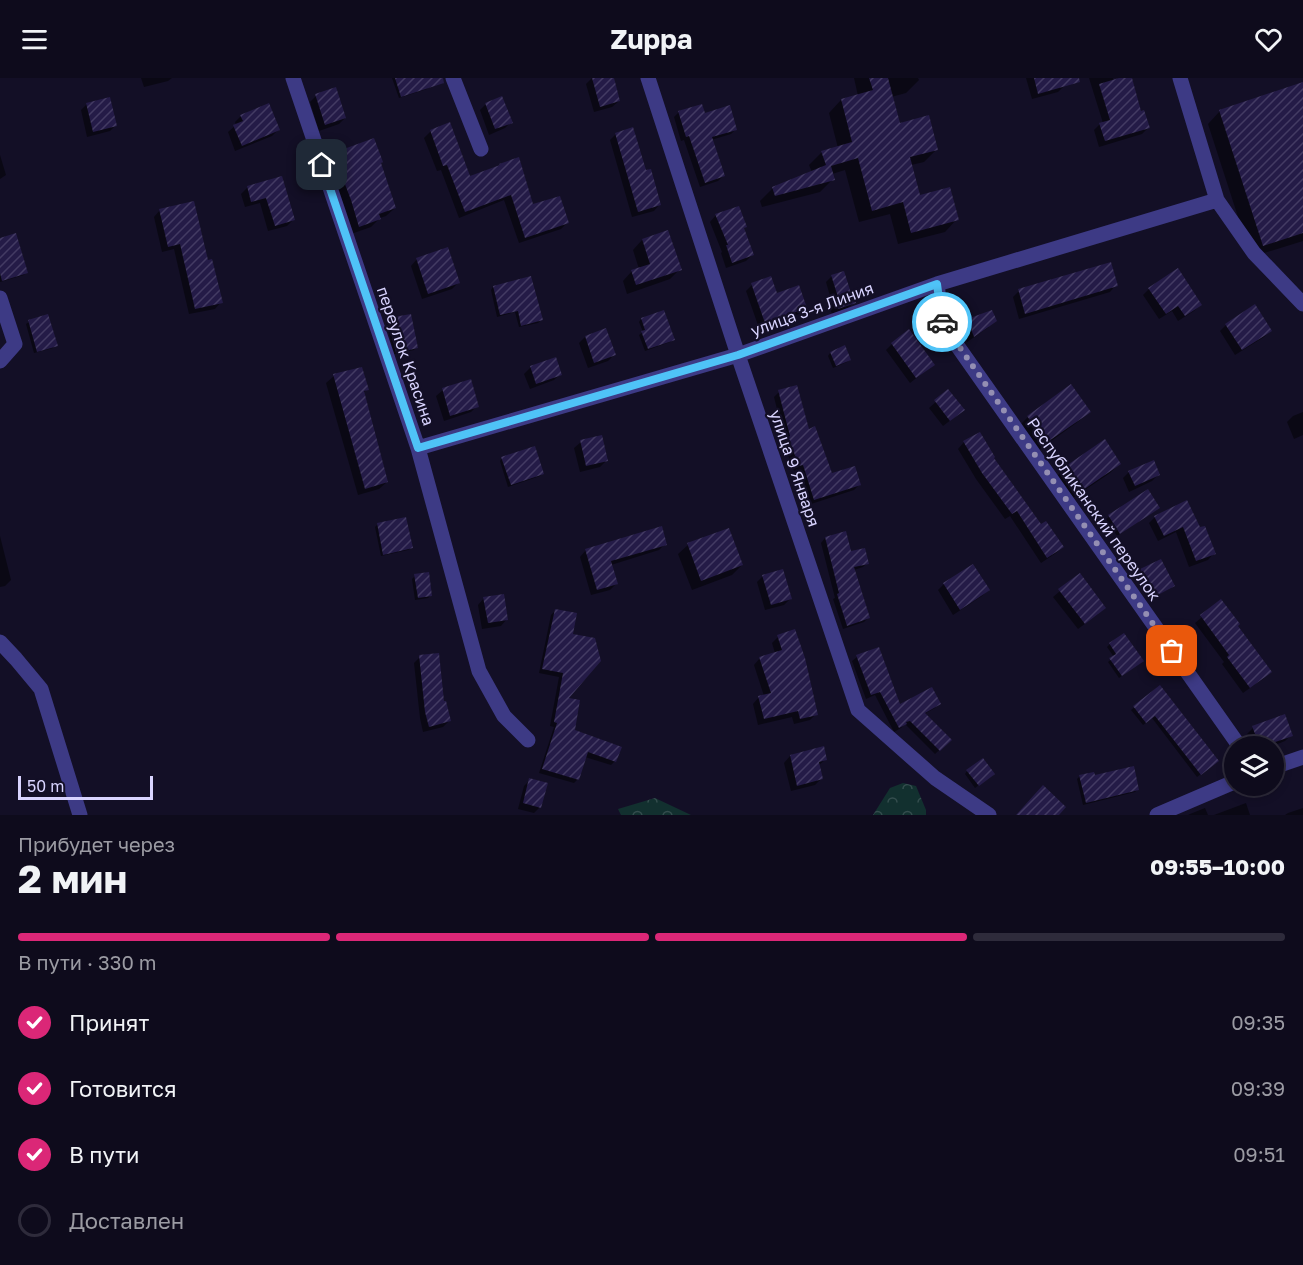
<!DOCTYPE html>
<html lang="ru">
<meta charset="utf-8">
<style>
:root{--surface:#0e0b1c;--page:#1c1929;--text:#f1f3f6;--muted:#9b9ba3;--line:#2e2b3b;--accent:#db2777}
body{margin:0;font-family:"Golos Text",sans-serif;background:var(--page);color:var(--text);height:100vh;display:flex;flex-direction:column;font-size:22px;white-space:nowrap}
*{box-sizing:border-box;margin:0}
p{font-size:20px;color:var(--muted)}
.icon{flex:none;width:33px;height:33px;fill:none;stroke:currentColor;stroke-width:2;stroke-linecap:round;stroke-linejoin:round}
.map{position:relative;height:737px;overflow:hidden}
.panel{display:flex;flex-direction:column;background:var(--surface);flex:1}
.panel>*{flex:none}
.controls{position:absolute;left:1224px;top:658px;display:grid;gap:12px}
.controls a{display:grid;place-items:center;width:60px;height:60px;border-radius:50%;background:var(--surface);box-shadow:0 3px 9px #0003,0 0 0 2px var(--line);font-size:30px}
.scale{position:absolute;left:18px;bottom:15px;width:135px;box-sizing:border-box;padding-left:6px;border:3px solid #d9d4ff;border-top:0;font-size:16px;line-height:21px;white-space:nowrap;color:#d9d4ff;-webkit-text-stroke:4px #130f26;paint-order:stroke}
.pin{position:absolute;display:grid;place-items:center;width:51px;height:51px;color:#fff;margin:-26px;border-radius:12px;box-shadow:0 3px 9px #0006}
.courier{position:absolute;display:grid;place-items:center;width:60px;height:60px;margin:-30px;border:4px solid #4fc3f7;border-radius:50%;background:#fff;color:#222;box-shadow:0 2px 8px #0007}
.head em{font-style:normal;font-weight:700}
.head div{display:flex;flex-direction:column-reverse}
.head{display:flex;align-items:center;justify-content:space-between;height:102px;padding:0 18px}
h1{font-size:39px;font-weight:700;line-height:45px}
.bar{display:grid;grid-template-columns:repeat(4,1fr);gap:9px 6px;align-content:center;height:72px;padding:0 18px}
.bar i{height:8px;border-radius:4px;background:var(--line)}
.bar .current{background:var(--accent)}
.bar p{grid-column:span 4}
ol{padding:0 18px;list-style:none}
li{display:flex;align-items:center;gap:18px;height:66px}
li p{margin-inline-start:auto}
li .icon{padding:6px;border-radius:50%;background:var(--accent);color:#fff;stroke-width:4}
li:last-child{color:var(--muted)}
li i{width:33px;height:33px;border:3px solid var(--line);border-radius:50%}
header{display:flex;justify-content:space-between;align-items:center;height:78px;padding:0 18px;background:var(--surface);font-size:27px;font-weight:700}
.map>svg:first-child{display:block}
.forest{fill:url(#forest-crowns)}
.shadow{fill:#0007}
.building{fill:url(#building-hatch)}
.lines{fill:none;stroke-linecap:round;stroke-linejoin:round}
.minor{stroke:#3d3a85;stroke-width:15}
.done{stroke:#948fb3;stroke-width:6;stroke-dasharray:0 10.8}
.route{stroke:#4fc3f7;stroke-width:8}
.labels{text-anchor:middle;dominant-baseline:central;stroke-width:4.5;stroke-linejoin:round;paint-order:stroke}
.street-label{font-size:16px;fill:#d9d4ff;stroke:#130f26}
</style>
<header><svg class="icon" aria-label="menu" viewBox="0 0 24 24"><path d="M4 6h16M4 12h16M4 18h16"/></svg>Zuppa<svg class="icon" aria-label="heart" viewBox="0 0 24 24"><path d="M12 20l-8-8c-3-5 5-10 8-4 3-6 11-1 8 4z"/></svg></header>
<div class="map">
<svg width="1303" height="737" viewBox="0 0 1303 737">
<defs>
<pattern id="forest-crowns" width="20" height="18" patternUnits="userSpaceOnUse" patternTransform="scale(1.5)"><rect width="20" height="18" fill="#12302f"/><path d="M2 6a3 3 0 1 1 6 0M12 15a3 3 0 1 1 6 0" fill="none" stroke="#344d4e"/></pattern>
<pattern id="building-hatch" width="6" height="6" patternUnits="userSpaceOnUse" patternTransform="scale(1.5)"><rect width="6" height="6" fill="#241b47"/><path d="M-1 1l2-2M0 6l6-6M5 7l2-2" fill="none" stroke="#433b63"/></pattern>
</defs>
<rect width="100%" height="100%" fill="#130f26"/>
<!-- forest -->
<path class="forest" d="M903 705 916 708 926 732V737H873L890 710Z
M655 720 691 737H621L618 731Z"/>
<!-- shadow -->
<path class="shadow" d="M141 0H172L168 3 144 9Z
M392 0H427L429 8 427 11 399 20Z
M592 0H612L619 23 612 29 594 34 586 6Z
M854 0H918L919 2 906 15 891 19 899 47 937 71 924 84 911 87 919 119 957 141 945 154 898 166 890 136 859 144 845 92 832 96 833 101 820 114 762 129 760 123 773 110 812 94 809 87 822 74 838 70 829 35 841 22 858 18Z
M1026 0H1062L1064 8 1058 14 1032 21Z
M1089 0H1113L1114 3 1124 0H1130L1140 34 1148 50 1142 56 1099 69 1094 52 1100 46 1103 45Z
M1303 6V163L1251 179 1208 46 1220 33Z
M316 18 345 40 339 46 319 53 310 24Z
M87 26 116 47 110 53 87 59 81 32Z
M486 26 511 44 505 50 489 57 480 32Z
M679 34 704 37 736 51 731 56 711 62 723 98 718 103 700 109 684 62 681 63 674 39Z
M241 38 278 52 272 58 235 73 228 54 236 47 235 44Z
M431 53 469 100 498 89 532 128 567 145 561 151 519 165 504 122 459 140 441 92 437 93 424 60Z
M616 56 645 94 660 126 654 133 632 139 610 62Z
M0 77 6 97 0 101Z
M334 77 380 85 395 130 386 138 380 140 371 149 351 156 326 85Z
M281 100 293 142 287 148 268 153 260 125 245 129 241 116 247 110Z
M160 132 207 184 221 224 215 231 189 236 174 171 162 174 154 139Z
M716 137 746 148 743 151 752 177 746 183 726 190 721 175 722 174 710 144Z
M667 154 680 191 670 201 627 216 623 203 632 193 639 191 633 172 642 162Z
M0 161 26 194 24 197 0 204Z
M417 181 458 205 452 211 422 221 411 188Z
M832 198 854 224 848 230 832 236 829 228 832 225 826 204Z
M752 207 776 217 805 230 799 236 759 250 746 213Z
M1116 207 1110 214 1019 241 1013 219 1019 213Z
M493 209 541 242 538 245 519 249 515 234 497 239 491 212Z
M1149 211 1200 227 1194 233 1178 243 1172 233 1159 241 1143 217Z
M641 241 673 261 670 264 645 273 639 257 643 254 639 244Z
M389 242 416 269 414 272 394 276 386 244Z
M968 243 989 249 967 264 962 249Z
M29 244 56 267 53 270 34 275 26 246Z
M1226 247 1270 253 1264 259 1235 277 1220 253Z
M585 259 614 277 608 283 588 290 579 265Z
M892 266 933 287 910 305 886 272Z
M830 275 849 282 847 284 833 290 828 278Z
M531 289 560 296 554 302 530 311 524 296Z
M334 298 367 311 363 315 387 404 379 411 358 417 326 305Z
M443 312 477 328 471 334 444 343 436 318Z
M948 313 956 338 943 348 929 330Z
M779 314 808 353 831 397 859 407 854 412 808 427 797 391 794 393 783 365 785 363 774 319Z
M1089 333 1079 343 1036 374 1018 349 1028 339Z
M1303 334V357L1294 361 1287 344 1293 338Z
M581 364 606 383 600 389 580 394 574 370Z
M964 364 993 379 1041 448 1062 469 1056 475 1041 485 1010 438 1005 441 976 401 958 371Z
M502 380 542 396 540 398 508 409 500 383Z
M1119 386 1110 395 1070 422 1055 400 1064 391Z
M1129 394 1158 397 1152 403 1129 414 1123 400Z
M1147 413 1156 432 1117 458 1106 441Z
M1155 439 1199 451 1214 475 1208 482 1189 489 1176 454 1158 463 1149 445Z
M377 447 411 470 408 472 381 478 375 449Z
M0 458 11 502 5 508 0 509Z
M825 460 867 485 863 489 854 492 868 540 864 544 843 551 833 521 835 520 821 465Z
M665 466 659 472 611 487 616 506 610 512 591 517 580 479 586 472Z
M688 467 742 487 732 497 692 512 678 476Z
M1141 493 1171 510 1151 520 1138 495Z
M1079 497 1098 536 1078 551 1053 519Z
M415 498 431 517 428 520 415 522 412 501Z
M763 498 790 521 784 527 765 532 757 504Z
M944 506 988 512 982 518 953 537 938 512Z
M484 520 507 541 501 548 482 551 478 527Z
M1221 523 1236 548 1264 600 1243 615 1222 586 1224 584 1195 545Z
M556 532 571 557 566 621 573 653 615 683 611 687 585 679 578 701 574 705 539 695 554 649 550 648 559 599 539 595 551 537Z
M778 559 816 636 810 642 794 646 792 639 758 647 753 626 759 619 764 618 754 587 760 580 775 575 772 565Z
M1110 566 1139 585 1119 600 1108 584 1114 579 1107 569Z
M420 579 443 625 449 643 443 649 423 654 420 640 414 585Z
M857 579 899 628 939 626 935 630 924 636 950 662 935 676 905 646 901 650 894 654 875 617 866 621 852 583Z
M1160 609 1214 686 1197 699 1152 640 1143 647 1131 632Z
M1253 650 1291 657 1285 663 1270 669H1252L1247 656Z
M790 678 826 681 819 687 821 701 815 707 791 713 784 685Z
M967 693 991 698 975 710 965 696Z
M1080 698 1094 699 1138 711 1135 714 1083 727 1077 701Z
M530 702 540 729 534 735 518 731 524 708Z
M1246 725 1250 737H1214Z
M1205 730 1208 737H1188L1190 736Z
M1303 730V737H1285L1288 735Z"/>
<!-- building -->
<path class="building" d="M395 0H443L444 5 401 19Z
M592 0H614L620 23 600 29Z
M869 0H888L900 45 929 37 938 72 910 79 920 117 950 109 959 142 911 155 903 124 872 133 858 80 831 88 835 102 775 118 772 109 826 87 821 73 852 64 841 21 873 12Z
M1034 0H1079L1080 4 1038 16Z
M1119 0H1132L1141 33 1144 32 1150 50 1105 63 1099 45 1110 42 1099 6Z
M1303 4V155L1263 168 1219 32Z
M336 9 346 40 325 47 315 16Z
M502 18 513 45 495 51 485 25Z
M110 19 117 48 93 54 86 25Z
M269 25 280 52 242 68 233 47 243 43 240 37Z
M702 26 705 35 730 27 737 52 712 59 725 98 705 105 689 58 686 59 678 33Z
M450 44 470 98 500 87 499 86 519 79 533 126 560 118 569 145 525 160 511 117 465 134 447 87 443 88 430 52Z
M633 49 646 92 651 91 661 127 638 134 615 55Z
M374 60 383 84 381 85 396 130 379 136 381 141 359 149 351 122 333 75Z
M282 98 295 142 275 148 266 120 251 124 247 108Z
M194 123 208 182 212 181 223 225 195 231 180 166 168 169 159 131Z
M739 128 747 149 744 150 754 177 732 185 726 167H728L715 136Z
M668 152 682 192 636 207 631 192 650 186 642 161Z
M16 155 28 195 2 203 0 195V160Z
M448 169 460 205 428 216 416 180Z
M1111 184 1118 208 1025 236 1018 211Z
M1178 190 1202 227 1185 238 1178 228 1166 236 1148 210Z
M844 193 851 215 853 214 856 225 838 231 835 220 838 219 831 197Z
M531 198 543 242 521 248 518 233 500 237 493 208Z
M771 198 777 215 799 207 807 230 765 245 751 205Z
M1255 226 1272 253 1242 272 1225 246Z
M664 232 675 262 648 271 641 253 645 252 641 240Z
M992 232 997 243 974 259 967 241Z
M48 236 58 268 37 274 28 242Z
M411 236 418 270 396 275 388 240Z
M606 250 616 277 594 285 585 258Z
M909 251 935 287 916 300 891 265Z
M845 267 851 282 836 288 830 274Z
M556 279 562 297 536 306 530 288Z
M362 289 369 312 364 313 388 404 365 411 333 296Z
M471 301 479 329 450 338 442 310Z
M1071 306 1091 334 1046 365 1027 338Z
M797 307 809 351 815 348 832 395 855 388 861 407 814 422 803 387 799 388 788 359 790 358 778 312Z
M948 311 965 332 950 343 934 322Z
M980 354 995 379 994 380 1041 446 1046 443 1064 469 1047 480 1017 433 1012 436 982 395 963 363Z
M602 357 608 383 586 388 580 362Z
M1105 361 1121 386 1080 414 1063 390Z
M535 368 544 396 511 407 501 379Z
M1154 382 1160 397 1135 408 1128 393Z
M1148 411 1160 430 1120 456 1108 437Z
M1187 422 1200 449 1205 448 1216 476 1196 483 1183 449 1164 458 1154 438Z
M406 439 413 470 383 477 377 445Z
M662 448 667 467 611 483 618 506 597 512 585 471Z
M729 450 743 487 701 503 687 465Z
M846 453 851 473 865 470 869 486 854 489 870 540 847 548 837 516 839 515 825 459Z
M1161 481 1175 508 1154 519 1140 491Z
M973 486 990 512 960 532 943 505Z
M783 491 792 521 771 527 762 497Z
M429 494 432 518 418 520 414 496Z
M1080 495 1106 530 1085 546 1058 511Z
M504 516 508 542 488 545 483 519Z
M1221 521 1240 546 1238 548 1272 594 1250 610 1227 579 1229 577 1200 537Z
M555 531 577 535 573 556 595 560 601 583 569 620 580 622 575 652 622 669 616 684 588 674 579 702 542 691 557 645 554 644 563 595 542 591Z
M795 551 805 580 818 637 800 641 798 633 764 641 758 618 771 615 759 579 782 572 777 557Z
M1124 555 1144 583 1122 598 1109 580 1116 576 1109 565Z
M879 569 900 626 932 609 941 626 925 635 952 662 940 673 910 643 906 644 907 646 899 650 880 614 871 617 856 577Z
M439 575 444 623H446L451 643 429 649 425 634 419 577Z
M1160 607 1219 683 1201 697 1155 638 1146 645 1133 628Z
M1285 636 1293 658 1260 669 1252 648Z
M824 668 827 682 819 684 823 701 797 708 790 677Z
M983 680 995 696 979 708 966 692Z
M1134 688 1139 712 1086 725 1079 697 1094 694 1095 697Z
M529 700 548 705 541 730 523 725Z
M1043 707 1066 729 1059 737H1016Z"/>
<g class="lines">
<!-- minor -->
<path class="minor" d="M293 0 418 370 479 593 504 638 528 662
M453 0 481 71
M648 0 738 277 858 632 935 700 989 737
M1180 0 1217 122 1254 175 1303 226
M937 206 942 246 1240 669
M0 220 15 266 0 283
M418 370 738 277 937 206 1217 122
M0 564 16 581 41 611 80 737
M1274 689 1303 679
M1157 737 1234 704"/>
</g>
<g class="lines">
<!-- done -->
<path class="done" d="M942 244 1172 573"/>
<!-- route -->
<path class="route" d="M322 87 418 370 738 277 937 206 942 244"/>
</g>
<g class="labels">
<!-- street labels -->
<g class="street-label">
<text transform="translate(812 231) rotate(-20)">улица 3-я Линия</text>
<text transform="translate(406 278) rotate(71)">переулок Красина</text>
<text transform="translate(795 390) rotate(71)">улица 9 Января</text>
<text transform="translate(1094 431) rotate(55)">Республиканский переулок</text>
</g>
</g>
</svg>
<div class="controls">
<a><svg class="icon" aria-label="layers" viewBox="0 0 24 24"><path d="M12 4l9 5-9 5-9-5zM3 14l9 5 9-5"/></svg></a>
</div>
<div class="scale">50 m</div>
<div class="pin" style="left:1172px;top:573px;background:#ea580c"><svg class="icon" aria-label="bag" viewBox="0 0 24 24"><path d="M5 8h14l-1 12H6zM9 8a3 3 0 0 1 6 0"/></svg></div>
<div class="pin" style="left:322px;top:87px;background:#1f2937"><svg class="icon" aria-label="home" viewBox="0 0 24 24"><path d="M3 11l9-7 9 7M6 9v11h12V9"/></svg></div>
<div class="courier" style="left:942px;top:244px"><svg class="icon" aria-label="car" viewBox="0 0 24 24"><path d="M5 17H2v-5l4-1 3-4h7l3 4 3 1v5h-3M9 17h6M6 11h13"/><circle cx="7" cy="17" r="2"/><circle cx="17" cy="17" r="2"/></svg></div>
</div>
<section class="panel">
<div class="head"><div><h1>2 мин</h1><p>Прибудет через</p></div><em>09:55–10:00</em></div>
<div class="bar"><i class="current"></i><i class="current"></i><i class="current"></i><i></i><p>В пути · 330 m</p></div>
<ol>
<li><svg class="icon" aria-label="check" viewBox="0 0 24 24"><path d="M5 12l5 5 9-10"/></svg>Принят<p>09:35</p></li>
<li><svg class="icon" aria-label="check" viewBox="0 0 24 24"><path d="M5 12l5 5 9-10"/></svg>Готовится<p>09:39</p></li>
<li><svg class="icon" aria-label="check" viewBox="0 0 24 24"><path d="M5 12l5 5 9-10"/></svg>В пути<p>09:51</p></li>
<li><i></i>Доставлен</li>
</ol>
</section>
